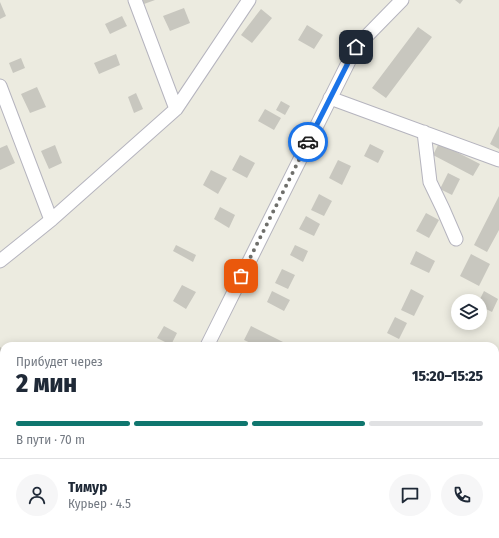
<!DOCTYPE html>
<html lang="ru">
<meta charset="utf-8">
<style>
:root{--surface:#fff;--page:#f6f6f7;--text:#1f2937;--muted:#747a83;--line:#e0e1e3;--accent:#0f766e}
body{margin:0;font-family:"Fira Sans Condensed",sans-serif;background:var(--page);color:var(--text);height:100vh;display:flex;flex-direction:column;font-size:15px;white-space:nowrap}
*{box-sizing:border-box;margin:0}
p{font-size:13px;color:var(--muted)}
.icon{flex:none;width:22px;height:22px;fill:none;stroke:currentColor;stroke-width:2;stroke-linecap:round;stroke-linejoin:round}
.map{position:relative;flex:1;overflow:hidden}
.details{position:absolute;left:0px;top:342px;width:499px;height:196px;display:flex;flex-direction:column;background:var(--surface);border-radius:12px 12px 0 0;box-shadow:0 2px 10px #0003}
.details>*{flex:none}
.fabs{position:absolute;left:451px;top:294px;display:grid;gap:8px}
.fabs a{display:grid;place-items:center;width:36px;height:36px;border-radius:50%;background:var(--surface);box-shadow:0 2px 10px #0003;font-size:20px}
.pin{position:absolute;display:grid;place-items:center;width:34px;height:34px;color:#fff;margin:-17px;border-radius:8px;box-shadow:0 2px 6px #0006}
.courier{position:absolute;display:grid;place-items:center;width:40px;height:40px;margin:-20px;border:3px solid #1a73e8;border-radius:50%;background:#fff;color:#222;box-shadow:0 1px 5px #0007}
.summary em{font-style:normal;font-weight:800}
.summary div{display:flex;flex-direction:column-reverse}
.summary{display:flex;align-items:center;justify-content:space-between;height:68px;padding:0 16px}
h1{font-size:26px;font-weight:800;line-height:30px}
.bar{display:grid;grid-template-columns:repeat(4,1fr);gap:6px 4px;align-content:center;height:48px;padding:0 16px}
.bar i{height:5px;border-radius:3px;background:var(--line)}
.bar .active{background:var(--accent)}
.bar p{grid-column:span 4}
.line{display:flex;align-items:center;gap:10px;padding:0 16px;border-top:1px solid var(--line)}
.line div{flex:1}
.round{display:grid;place-items:center;flex:none;width:42px;height:42px;border-radius:21px;background:var(--page)}
.map>svg:first-child{display:block}
.building{fill:#c8c7bf}
.lines{fill:none;stroke-linecap:round;stroke-linejoin:round}
.minor-casing{stroke:#b5b4be;stroke-width:15}
.minor{stroke:#fff;stroke-width:13}
.done{stroke:#6f6f6b;stroke-width:4;stroke-dasharray:0 7.2}
.route{stroke:#1a73e8;stroke-width:5}
</style>
<div class="map">
<svg width="499" height="538" viewBox="0 0 499 538">
<rect width="100%" height="100%" fill="#ecebe0"/>
<!-- building -->
<path class="building" d="M142 0H155L144 4Z
M455 0H463L460 4Z
M0 2 6 16 0 19Z
M184 8 190 23 170 31 163 16Z
M261 9 272 18 252 43 241 35Z
M122 16 127 26 110 34 105 24Z
M307 25 323 35 314 49 298 40Z
M418 27 432 37 386 98 372 88Z
M116 54 120 65 99 74 94 63Z
M21 58 25 68 13 73 9 63Z
M37 87 46 107 30 113 21 94Z
M136 93 143 109 134 113 128 97Z
M281 101 290 106 285 115 276 110Z
M265 109 281 118 274 130 258 121Z
M499 126V149L490 144Z
M439 143 480 164 473 176 433 155Z
M370 144 384 151 378 163 364 156Z
M7 145 15 163 0 170V148Z
M55 145 62 163 49 169 41 151Z
M240 155 255 163 247 178 232 170Z
M338 160 351 166 342 185 329 178Z
M211 170 227 178 218 194 203 185Z
M448 173 460 179 452 195 440 189Z
M319 194 332 201 324 216 311 210Z
M499 196V230L487 252 474 245Z
M220 207 235 215 229 228 214 219Z
M426 213 439 220 429 238 416 231Z
M306 216 320 224 314 236 299 229Z
M176 245 196 255 193 262 173 251Z
M295 245 308 251 303 262 290 255Z
M416 251 435 261 429 273 410 264Z
M471 254 490 264 479 286 460 276Z
M282 269 295 275 288 289 275 283Z
M182 285 196 292 186 309 173 301Z
M411 289 424 296 414 316 401 310Z
M272 291 290 300 284 311 267 302Z
M484 291 498 299 492 312 480 306 479 301Z
M395 317 407 323 399 339 387 333Z
M164 326 177 333 171 345 157 338Z
M251 326 283 342 281 346H257L244 340Z
M0 347 4 349V357L0 366Z
M0 511 4 514V534H8L4 538H0Z
M146 534H163L161 538H155Z"/>
<g class="lines">
<!-- minor casing -->
<g class="minor-casing">
<path id="minor" d="M135 0 176 109
M0 86 51 220
M330 98 499 160
M424 132 430 182 443 209 456 239
M0 261 51 220 176 109 249 0
M207 346 356 47 402 0
M495 477 499 479
M0 490 4 494
M46 534 54 538
M111 538 113 534
M301 538 303 534"/>
</g>
<!-- minor -->
<use href="#minor" class="minor"/>
</g>
<g class="lines">
<!-- done -->
<path class="done" d="M241 276 308 142"/>
<!-- route -->
<path class="route" d="M308 142 356 47"/>
</g>
</svg>
<div class="fabs">
<a><svg class="icon" aria-label="layers" viewBox="0 0 24 24"><path d="M12 4l9 5-9 5-9-5zM3 14l9 5 9-5"/></svg></a>
</div>
<div class="pin" style="left:241px;top:276px;background:#ea580c"><svg class="icon" aria-label="bag" viewBox="0 0 24 24"><path d="M5 8h14l-1 12H6zM9 8a3 3 0 0 1 6 0"/></svg></div>
<div class="pin" style="left:356px;top:47px;background:#1f2937"><svg class="icon" aria-label="home" viewBox="0 0 24 24"><path d="M3 11l9-7 9 7M6 9v11h12V9"/></svg></div>
<div class="courier" style="left:308px;top:142px"><svg class="icon" aria-label="car" viewBox="0 0 24 24"><path d="M5 17H2v-5l4-1 3-4h7l3 4 3 1v5h-3M9 17h6M6 11h13"/><circle cx="7" cy="17" r="2"/><circle cx="17" cy="17" r="2"/></svg></div>
<section class="details">
<div class="summary"><div><h1>2 мин</h1><p>Прибудет через</p></div><em>15:20–15:25</em></div>
<div class="bar"><i class="active"></i><i class="active"></i><i class="active"></i><i></i><p>В пути · 70 m</p></div>
<div class="line" style="height:72px"><a class="round"><svg class="icon" aria-label="person" viewBox="0 0 24 24"><circle cx="12" cy="8" r="4"/><path d="M4 21q1-7 8-7t8 7"/></svg></a><div><b>Тимур</b><p>Курьер · 4.5</p></div><a class="round"><svg class="icon" aria-label="chat" viewBox="0 0 24 24"><path d="M4 5h16v11H9l-5 4z"/></svg></a><a class="round"><svg class="icon" aria-label="phone" viewBox="0 0 24 24"><path d="M5 4h4l2 5-3 2q2 4 5 5l2-3 5 2v4C11 20 4 13 5 4z"/></svg></a></div>
</section>
</div>
